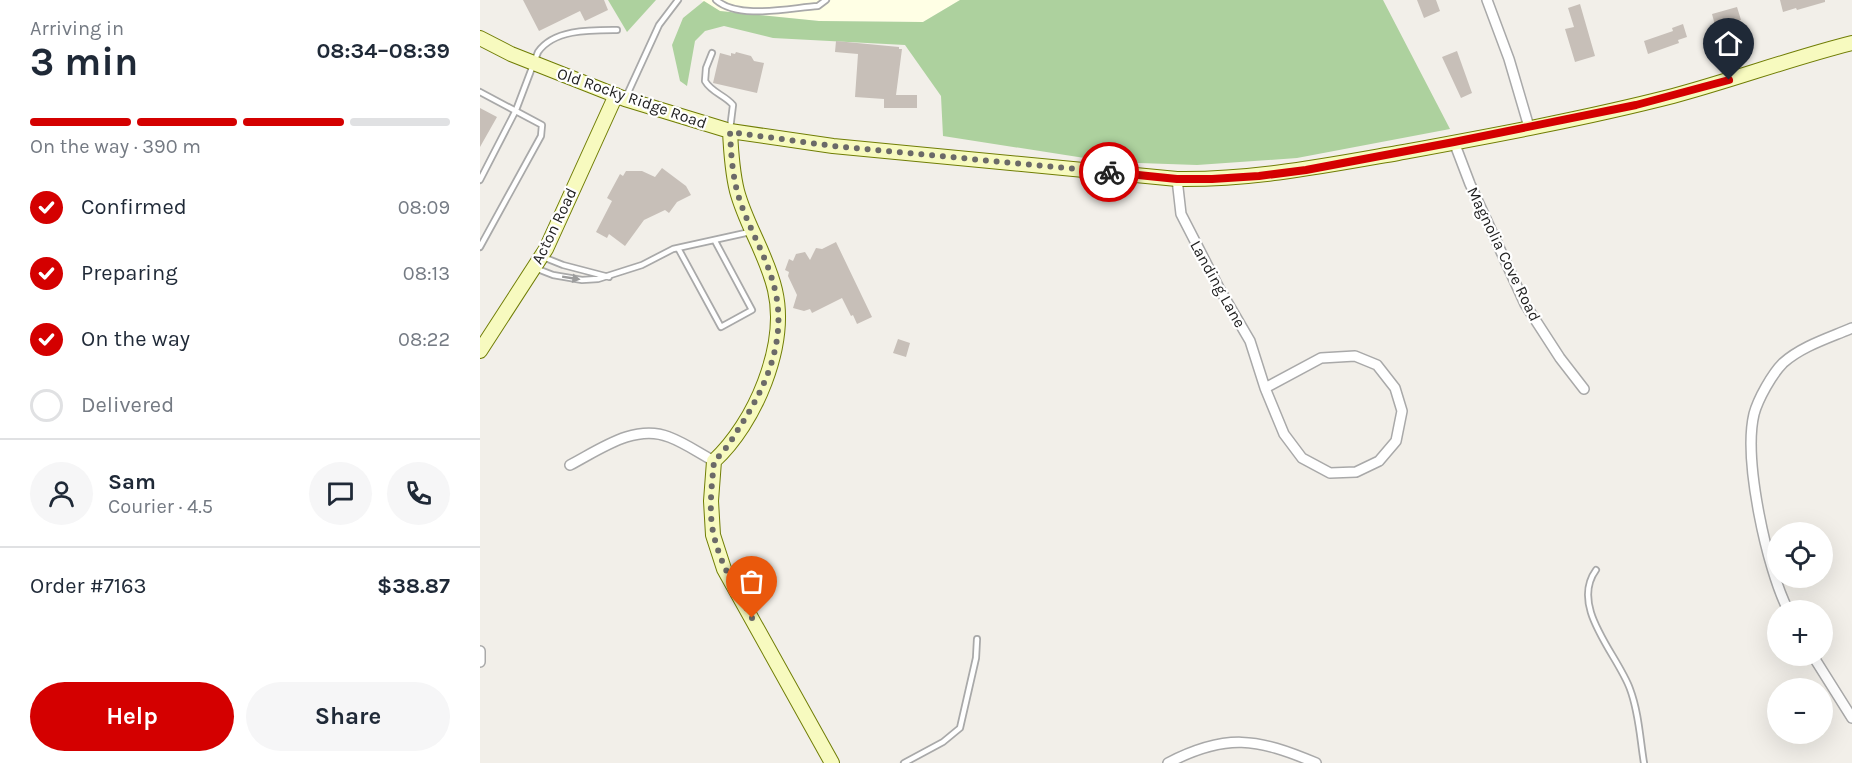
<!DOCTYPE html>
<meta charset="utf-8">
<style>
:root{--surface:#fff;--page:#f6f6f7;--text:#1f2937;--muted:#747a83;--line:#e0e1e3;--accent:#d40000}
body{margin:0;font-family:Karla,sans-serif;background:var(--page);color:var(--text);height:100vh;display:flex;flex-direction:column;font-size:22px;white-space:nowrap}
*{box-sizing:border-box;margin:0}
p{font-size:20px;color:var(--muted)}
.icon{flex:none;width:33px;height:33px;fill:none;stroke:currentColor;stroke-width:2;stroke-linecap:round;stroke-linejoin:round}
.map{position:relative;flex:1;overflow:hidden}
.sheet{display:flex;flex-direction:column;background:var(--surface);width:480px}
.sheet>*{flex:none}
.buttons{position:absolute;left:1287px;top:522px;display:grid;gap:12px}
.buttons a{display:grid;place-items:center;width:66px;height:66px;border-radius:50%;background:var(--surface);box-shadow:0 6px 24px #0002;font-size:30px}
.pin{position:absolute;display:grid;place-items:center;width:51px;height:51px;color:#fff;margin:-62px -26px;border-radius:50% 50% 50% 0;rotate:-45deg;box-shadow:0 0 6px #0007}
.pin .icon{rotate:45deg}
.courier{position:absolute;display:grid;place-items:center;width:60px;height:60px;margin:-30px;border:4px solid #d40000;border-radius:50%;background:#fff;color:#222;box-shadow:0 2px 8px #0007}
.headline em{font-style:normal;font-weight:700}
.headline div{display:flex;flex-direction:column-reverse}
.headline{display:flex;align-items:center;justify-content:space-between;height:102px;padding:0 30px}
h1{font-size:39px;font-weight:700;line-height:45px}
.bar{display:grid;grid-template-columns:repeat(4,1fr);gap:9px 6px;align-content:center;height:72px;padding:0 30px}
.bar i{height:8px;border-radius:4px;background:var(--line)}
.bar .selected{background:var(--accent)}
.bar p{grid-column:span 4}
.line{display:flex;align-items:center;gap:15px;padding:0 30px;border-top:2px solid var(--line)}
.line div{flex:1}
.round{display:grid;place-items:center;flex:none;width:63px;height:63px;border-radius:32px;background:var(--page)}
ol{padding:0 30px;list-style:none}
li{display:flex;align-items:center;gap:18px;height:66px}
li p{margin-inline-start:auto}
li .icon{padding:6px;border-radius:50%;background:var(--accent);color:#fff;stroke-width:4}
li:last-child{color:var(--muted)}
li i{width:33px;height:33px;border:3px solid var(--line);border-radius:50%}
.button{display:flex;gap:12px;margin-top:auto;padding:12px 30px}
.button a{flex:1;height:69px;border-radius:36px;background:var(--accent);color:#fff;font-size:24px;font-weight:700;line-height:69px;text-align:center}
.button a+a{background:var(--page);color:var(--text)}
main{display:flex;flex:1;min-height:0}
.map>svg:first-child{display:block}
.education{fill:#ffffe5}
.forest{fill:#add19e}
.building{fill:#c7bfb8}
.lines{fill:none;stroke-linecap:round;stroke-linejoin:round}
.lane-casing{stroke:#a9a9a9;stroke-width:8}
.street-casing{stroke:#a9a9a9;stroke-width:12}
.secondary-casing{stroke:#707d05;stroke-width:16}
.lane{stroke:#fff;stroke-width:4.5}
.street{stroke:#fff;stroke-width:9}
.secondary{stroke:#f7fabf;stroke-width:14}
.oneway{fill:#9c9c9c}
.done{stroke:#6b6a68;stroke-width:6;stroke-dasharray:0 10.8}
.route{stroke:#d40000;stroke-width:8}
.labels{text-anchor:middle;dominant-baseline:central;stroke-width:4.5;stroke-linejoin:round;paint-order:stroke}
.street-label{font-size:16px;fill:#222;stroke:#fff}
</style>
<main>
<section class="sheet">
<div class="headline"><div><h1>3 min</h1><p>Arriving in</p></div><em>08:34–08:39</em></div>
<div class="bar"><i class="selected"></i><i class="selected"></i><i class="selected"></i><i></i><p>On the way · 390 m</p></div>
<ol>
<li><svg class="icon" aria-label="check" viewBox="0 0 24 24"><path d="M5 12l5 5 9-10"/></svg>Confirmed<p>08:09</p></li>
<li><svg class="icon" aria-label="check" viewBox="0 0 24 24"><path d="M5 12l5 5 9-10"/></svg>Preparing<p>08:13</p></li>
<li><svg class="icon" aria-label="check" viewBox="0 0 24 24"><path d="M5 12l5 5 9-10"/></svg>On the way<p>08:22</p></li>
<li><i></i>Delivered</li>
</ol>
<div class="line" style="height:108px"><a class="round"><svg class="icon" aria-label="person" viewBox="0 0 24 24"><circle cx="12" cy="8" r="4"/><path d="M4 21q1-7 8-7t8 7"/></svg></a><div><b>Sam</b><p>Courier · 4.5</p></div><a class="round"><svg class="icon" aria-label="chat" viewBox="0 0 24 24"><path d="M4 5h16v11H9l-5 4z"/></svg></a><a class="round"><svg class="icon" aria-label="phone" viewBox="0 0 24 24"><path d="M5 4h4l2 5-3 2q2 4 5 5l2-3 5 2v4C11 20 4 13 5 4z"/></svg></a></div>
<div class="line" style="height:78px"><div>Order #7163</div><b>$38.87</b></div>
<div class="button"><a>Help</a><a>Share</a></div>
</section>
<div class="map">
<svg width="1372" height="763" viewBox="0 0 1372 763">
<rect width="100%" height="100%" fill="#f2efe9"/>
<!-- education -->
<path class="education" d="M221 0H480L443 22 339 21 240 11Z"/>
<!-- forest -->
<path class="forest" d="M128 0H176L147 32Z
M480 0H903L970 129 817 158 717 165 630 162 463 136 461 96 425 45 293 38 244 26 225 31 215 41 207 86 200 81 192 45 203 18 224 1 240 11 339 21 443 22Z"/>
<!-- building -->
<path class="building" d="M43 0H124L128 10 105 21 100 11 59 31Z
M937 0H956L960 11 944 18Z
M1300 0H1345V2L1317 10 1316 8 1303 12Z
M1100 4 1115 56 1095 62 1085 29 1094 27 1088 8Z
M1257 7 1261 20 1236 29 1232 14Z
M1203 24 1207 37 1198 40 1199 43 1168 54 1164 41 1193 31 1192 28Z
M356 41 419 47V49H422L416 95H437V108H404V99L375 97 378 54 355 52Z
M977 51 992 93 981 98 962 57Z
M256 52 271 56 274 61 284 63 277 93 233 83 240 53 251 56V53L255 54Z
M0 108 17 117 0 147Z
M182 168 206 186 211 195 197 202 189 213 185 210 164 220 145 246 129 234 127 238 116 232 132 201 127 198 140 174 143 176 146 171H162L175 177Z
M356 242 392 317 377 324 373 315 371 316 362 298 332 313 330 309 324 311 313 308 317 295 308 276 309 272 305 270 309 259 313 261 316 254 325 252 330 260 336 248 342 249Z
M418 339 430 343 426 357 413 353Z"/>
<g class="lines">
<!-- lane casing -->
<g class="lane-casing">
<path id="lane" d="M236 0C259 20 309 8 338 6L346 0
M232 53 226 68 225 81C232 93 245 95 253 105L250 129
M0 92 62 125 61 136 0 247
M146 97 179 25 198 0
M0 180 36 110 58 52C74 29 111 30 137 30
M198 248 241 327 272 310 235 241
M63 257 83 265 129 277
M55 268 73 275 102 280 118 279 162 265 193 249 270 232
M1116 570C1089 607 1138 655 1150 689 1159 713 1160 739 1164 763
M424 763 463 742 480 728 496 658 497 639"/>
</g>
<!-- street casing -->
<g class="street-casing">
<path id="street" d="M1007 0 1029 59 1049 127
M974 142 990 184 1045 304 1080 358 1104 389
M697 179 701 214 739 288 770 341 785 388 841 358 875 356 897 365 915 388 922 411 916 441 899 461 876 472 850 473 822 458 804 434 785 388
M90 465C119 450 155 423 189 437 205 443 219 453 234 461
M1308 610C1287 569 1263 460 1274 414 1278 399 1292 374 1303 363 1322 346 1349 338 1372 328
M0 651V662
M1333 656 1372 718
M688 763C746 733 777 738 836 763"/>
</g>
<!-- secondary casing -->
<g class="secondary-casing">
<path id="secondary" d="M0 38 31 54 145 99 250 131 353 146 697 179C773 180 844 166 918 153 1010 136 1103 119 1193 96 1253 80 1312 58 1372 43
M250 131C251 152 252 171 257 191 266 225 287 255 295 290 308 346 275 423 234 461L231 501 233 535 244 569 352 763
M0 351 66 249 136 95"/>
</g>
<!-- lane -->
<use href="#lane" class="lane"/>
<!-- street -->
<use href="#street" class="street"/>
<!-- secondary -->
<use href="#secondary" class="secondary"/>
</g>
<!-- one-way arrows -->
<defs><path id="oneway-solid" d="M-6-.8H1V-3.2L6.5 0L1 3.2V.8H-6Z" transform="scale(1.5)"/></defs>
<use class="oneway" href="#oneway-solid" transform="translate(91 278) rotate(9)"/>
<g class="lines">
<!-- done -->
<path class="done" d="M272 618C257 591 241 566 234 536 228 512 232 485 234 461 245 451 252 440 259 428 286 387 307 340 295 290 287 255 266 225 257 191 252 171 251 152 250 132L353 146 629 172"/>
<!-- route -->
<path class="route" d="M629 172 697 179H732L779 176 826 170 974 142 1156 105 1249 80"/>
</g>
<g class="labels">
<!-- street labels -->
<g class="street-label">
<text transform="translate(152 98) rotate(19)">Old Rocky Ridge Road</text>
<text transform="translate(74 226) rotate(-64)">Acton Road</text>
<text transform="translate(1024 254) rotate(64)">Magnolia Cove Road</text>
<text transform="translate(738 284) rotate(61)">Landing Lane</text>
</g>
</g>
</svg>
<div class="buttons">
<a><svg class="icon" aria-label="locate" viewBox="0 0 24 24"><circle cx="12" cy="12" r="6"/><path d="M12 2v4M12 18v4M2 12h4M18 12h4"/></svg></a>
<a>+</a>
<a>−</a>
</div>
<div class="pin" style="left:272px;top:618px;background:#ea580c"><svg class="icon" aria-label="bag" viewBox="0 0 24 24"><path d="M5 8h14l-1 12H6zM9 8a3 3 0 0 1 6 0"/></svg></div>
<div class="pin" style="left:1249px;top:80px;background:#1f2937"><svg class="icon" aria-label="home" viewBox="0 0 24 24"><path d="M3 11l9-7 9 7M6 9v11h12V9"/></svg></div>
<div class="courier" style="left:629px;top:172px"><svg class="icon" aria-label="bike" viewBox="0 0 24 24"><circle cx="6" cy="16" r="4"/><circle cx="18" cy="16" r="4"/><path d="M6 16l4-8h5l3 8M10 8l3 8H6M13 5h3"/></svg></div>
</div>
</main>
